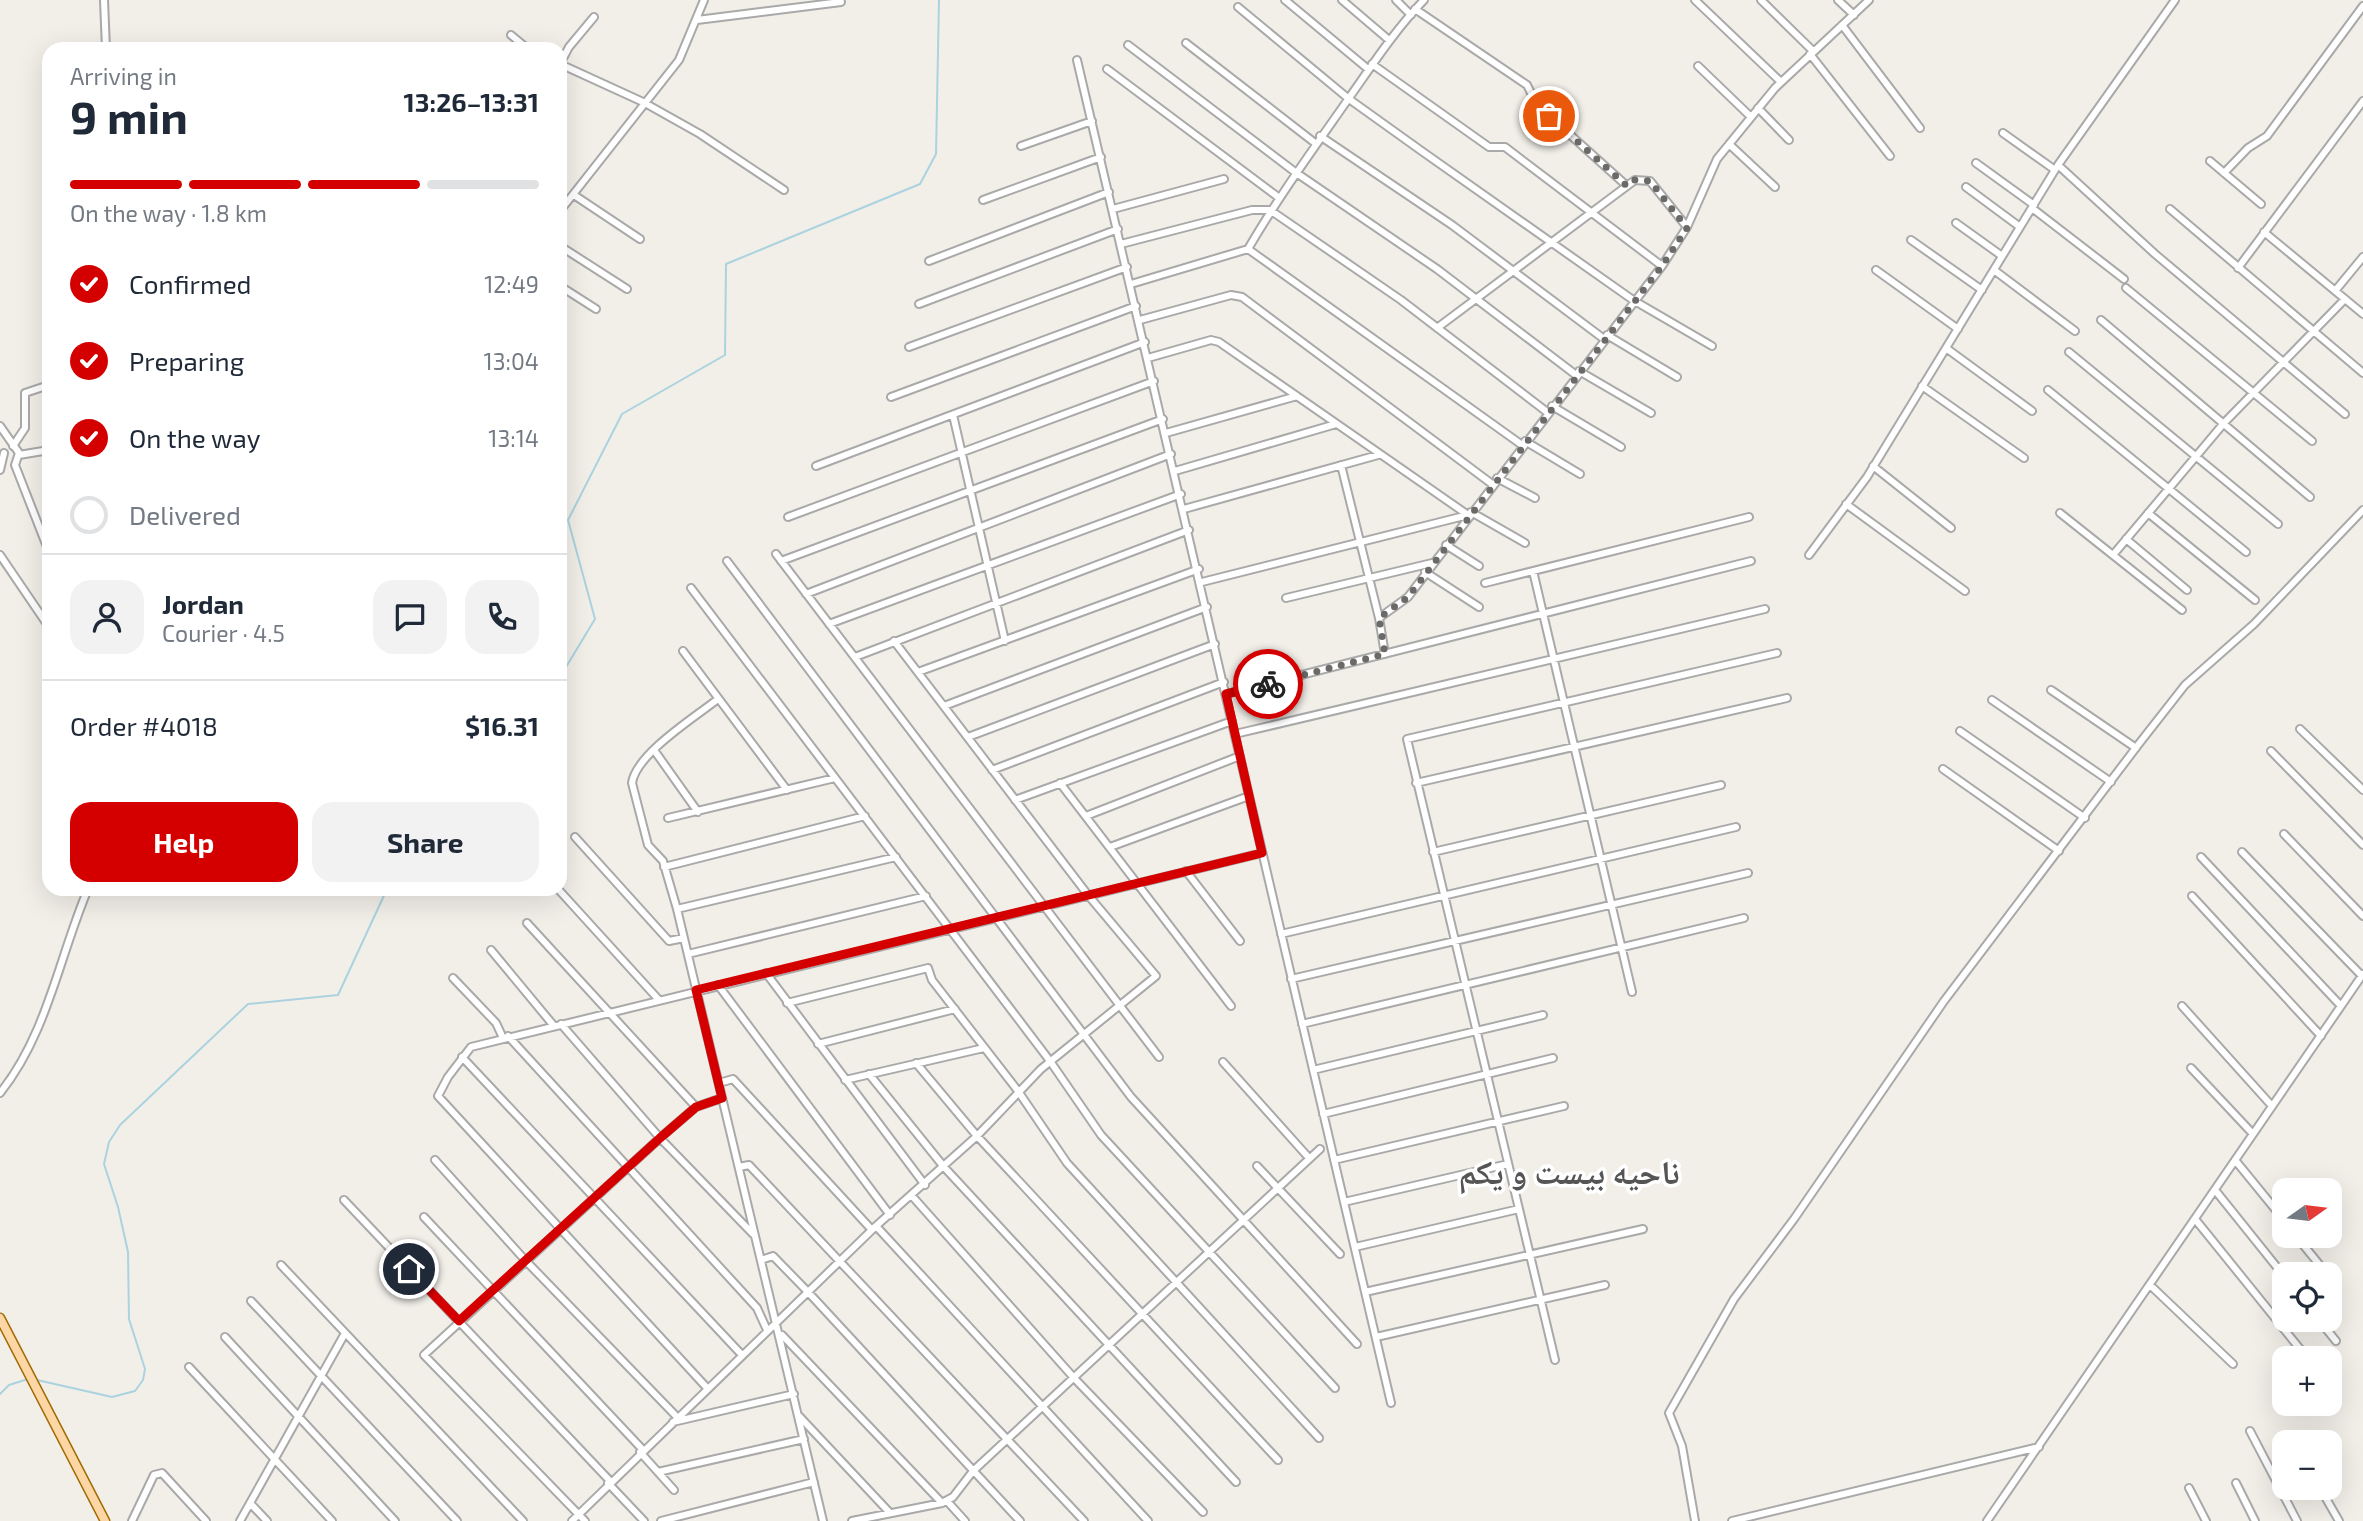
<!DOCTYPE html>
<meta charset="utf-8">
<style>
:root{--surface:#fff;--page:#f2f2f3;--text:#1f2937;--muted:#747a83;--line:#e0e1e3;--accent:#d40000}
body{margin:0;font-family:"Exo 2","Noto Naskh Arabic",sans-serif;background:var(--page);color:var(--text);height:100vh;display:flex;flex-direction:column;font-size:26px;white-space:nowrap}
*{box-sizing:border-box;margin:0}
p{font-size:23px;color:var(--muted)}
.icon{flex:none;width:38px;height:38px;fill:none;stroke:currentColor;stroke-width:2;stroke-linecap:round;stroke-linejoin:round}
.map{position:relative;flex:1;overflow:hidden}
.drawer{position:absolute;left:42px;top:42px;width:525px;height:854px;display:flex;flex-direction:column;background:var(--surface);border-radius:21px;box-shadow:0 7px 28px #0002}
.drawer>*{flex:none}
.needle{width:46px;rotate:76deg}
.fabs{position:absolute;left:2272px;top:1178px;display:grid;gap:14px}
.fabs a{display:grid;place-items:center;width:70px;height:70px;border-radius:14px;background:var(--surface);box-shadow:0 7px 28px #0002;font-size:35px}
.pin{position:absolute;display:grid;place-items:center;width:60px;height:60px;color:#fff;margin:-30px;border:4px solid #fff;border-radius:50%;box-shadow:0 2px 7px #0007}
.courier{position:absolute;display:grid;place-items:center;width:70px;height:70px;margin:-35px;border:5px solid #d40000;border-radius:50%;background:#fff;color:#222;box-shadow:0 2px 9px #0007}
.overview em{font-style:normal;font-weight:700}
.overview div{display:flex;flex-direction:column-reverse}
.overview{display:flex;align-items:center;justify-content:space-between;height:119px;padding:0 28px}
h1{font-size:46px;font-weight:700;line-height:52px}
.bar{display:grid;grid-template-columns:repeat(4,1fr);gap:10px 7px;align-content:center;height:84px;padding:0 28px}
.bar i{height:9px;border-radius:5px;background:var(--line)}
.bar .on{background:var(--accent)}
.bar p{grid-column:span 4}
.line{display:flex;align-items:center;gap:18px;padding:0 28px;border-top:2px solid var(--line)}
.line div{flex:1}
.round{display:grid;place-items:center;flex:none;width:74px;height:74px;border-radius:21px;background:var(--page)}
ol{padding:0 28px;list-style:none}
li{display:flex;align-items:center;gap:21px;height:77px}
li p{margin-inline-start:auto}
li .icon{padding:7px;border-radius:50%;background:var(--accent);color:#fff;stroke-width:4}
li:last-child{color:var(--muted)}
li i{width:38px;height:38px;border:4px solid var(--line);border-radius:50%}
.cta{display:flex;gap:14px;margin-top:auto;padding:14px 28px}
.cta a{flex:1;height:80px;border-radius:21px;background:var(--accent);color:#fff;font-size:28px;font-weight:700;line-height:80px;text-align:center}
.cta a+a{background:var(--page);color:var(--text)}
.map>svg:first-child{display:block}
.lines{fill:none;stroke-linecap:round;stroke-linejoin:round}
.stream{stroke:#aad3df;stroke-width:2}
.minor-casing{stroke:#a9a9a9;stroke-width:10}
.major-casing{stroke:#a06b00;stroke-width:11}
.minor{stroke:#fff;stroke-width:6}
.major{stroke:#fcd6a4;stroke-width:8}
.done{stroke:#6b6a68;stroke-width:7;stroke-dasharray:0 12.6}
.route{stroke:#d40000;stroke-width:9}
.labels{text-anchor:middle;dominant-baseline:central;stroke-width:7;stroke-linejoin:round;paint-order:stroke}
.district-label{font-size:33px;font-weight:bold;fill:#555;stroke:#fff}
</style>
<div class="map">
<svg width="2363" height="1521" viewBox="0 0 2363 1521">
<rect width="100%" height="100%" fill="#f2efe9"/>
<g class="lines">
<!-- stream -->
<path class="stream" d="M560 677 595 619 568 520 622 414 725 355 726 264 920 184 936 154 939 0
M37 1380 112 1397 135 1391 143 1380 145 1369 129 1319 128 1252 118 1207 104 1164 109 1142 120 1125 248 1004 338 995 387 889
M0 1394 9 1385 28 1379"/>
<!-- minor casing -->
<g class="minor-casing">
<path id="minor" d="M104 0 106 49
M1285 0 1368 69
M1342 0 1389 40
M1396 0 1411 15
M1695 0 1781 82
M1761 0 1813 51
M1838 0 1854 15
M1238 7 1349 99 1423 152 1633 300 1712 346
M1415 9 1527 85 1537 105 1627 186
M697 20 841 2
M1842 25 1920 128
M511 35 528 49
M1186 43 1315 143
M1128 45 1295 172 1437 269 1576 375
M1810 54 1890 156
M1077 60 1391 1403
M560 64 643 102 700 134 784 190
M560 64 569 47 594 17
M1372 64 1489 147H1505L1662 266
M1698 66 1751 117
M1107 69 1278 197
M1758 108 1789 140
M2003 133 2055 170
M1320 136 1452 225 1604 339
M1729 144 1775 187
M1021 146 1092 121
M2210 161 2261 204
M1976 163 2034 205
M2058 165 2155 254 2345 414
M2224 173 2248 148 2267 136 2363 6
M1966 187 2020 227
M574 195 640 239
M983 200 1101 157
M2032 208 2124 279
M1113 209 1224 179
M2170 209 2363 373
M560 211 679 60 704 0
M1956 223 2002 256
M2264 232 2363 314
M1911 240 1982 290
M1121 244 1252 210H1270L1401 300 1547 412
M560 246 627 289
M1248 249 1522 445
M929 261 1109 192
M2238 268 2363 101
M1876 270 1958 329
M1994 270 2075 331
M1131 284 1248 249C1279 196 1314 148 1349 98 1373 64 1395 30 1424 0
M560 286 596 309
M2126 288 2312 441
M2335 291 2363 257
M919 304 1118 229
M1140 320 1231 295 1242 297 1492 484
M2101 320 2310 497
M1437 328 1635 180 1650 181 1687 227
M1607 335 1677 377
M909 347 1127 267
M1946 348 2032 411
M2069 352 2278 524
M1148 358 1211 340 1219 342 1468 515
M1579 371 1651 413
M1922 386 2024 458
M2048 390 2246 552
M891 397 1136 306
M1552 406 1621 447
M953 415 1005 641
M0 426 19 453 15 465 49 552
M1166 433 1297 396
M1525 441 1580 474
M13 446 25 428V393L49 385
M19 455 49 450
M1341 465 1379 618
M816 466 1145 342
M1873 466 1951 528
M0 470 4 453
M1175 471 1336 424
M1497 478 1535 498
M1846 504 1965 591
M1184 509 1378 455
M1471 512 1525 543
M2060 513 2182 610
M2148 513 2255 600
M788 517 1154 381
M2126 539 2187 590
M1446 545 1479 566
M776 554 1159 1057
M0 555 49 627
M1809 555 1867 477 2058 165 2175 0
M2113 555 2224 423 2345 299
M727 561 1131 1097 1357 1344
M781 561 1163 419
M1533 571 1632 992
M1425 572 1479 607
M1202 582 1468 515
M1485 583 1749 517
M691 588 1050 1061 1101 1135 1335 1388
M806 594 1171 454
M1286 598 1432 563
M829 624 1181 494
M683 651 787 790
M1385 654 1379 618 1408 597 1662 266 1687 227 1717 159 1775 88 1869 0
M855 657 1189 530
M918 672 1199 569
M2051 690 2136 748
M1226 694 1751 561
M718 699C695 717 636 754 632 783L648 845 663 861 677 909 823 1521
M1992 700 2111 782
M944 706 1207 607
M2300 729 2363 790
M1960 731 2085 818
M1235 734 1765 609
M968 737 1215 644
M654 750 698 812
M2271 751 2363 845
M1943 769 2059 851
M992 770 1224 682
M1060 783 1231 1006
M1416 783 1787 698
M1015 800 1232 721
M1086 816 1240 756
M668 818 835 778
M2284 834 2363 916
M575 837 669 941 684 938
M1110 847 1249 796
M1433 852 1721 785
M2242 852 2362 976
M2201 857 2341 1006
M664 867 865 816
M1186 871 1240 941
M558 889 659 1000
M2192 896 2321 1036
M677 909 896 857
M527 923 696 1107
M1281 934 1736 827
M491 950 554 1026
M688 954 926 896
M766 973 925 1185
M453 978 496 1023 503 1038
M1291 979 1748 873
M718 985 890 1215
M787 1003 928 968 932 980 1018 1091 1067 1163 1319 1438
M2182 1006 2272 1106
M561 1024 660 1138 753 1234
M1302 1024 1744 918
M508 1036 757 1308 767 1330
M818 1044 955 1009
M462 1057 742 1355
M1223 1062 1309 1158
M916 1063 977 1136 1278 1460
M2191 1068 2253 1134
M1313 1070 1543 1015
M869 1074 944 1167 1236 1482
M845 1080 984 1048
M719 1083 733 1079 872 1230
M0 1093C47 1035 59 957 88 889
M1323 1114 1553 1058
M435 1160 525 1260 677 1417
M1334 1160 1564 1106
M2235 1160 2284 1220
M1257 1166 1340 1254
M739 1167 749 1165 1084 1521
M2215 1190 2284 1276
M912 1196 1074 1378 1203 1512
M344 1200 610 1481
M1344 1202 1508 1164
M424 1217 643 1450
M2195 1219 2300 1349
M876 1226 1148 1521
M2296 1236 2327 1274
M1355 1247 1519 1209
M761 1260 773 1256 808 1292 1020 1521
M281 1265 523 1521
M2329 1277 2335 1284
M2150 1285 2233 1364
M1365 1292 1643 1229
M251 1301 457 1521
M2319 1320 2336 1341
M782 1335 942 1503
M225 1337 395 1521
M1376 1337 1605 1285
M1555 1360 1407 739 1777 653
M189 1367 332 1521
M708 1389 438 1096 448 1077 471 1047 1262 853
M799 1416 890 1513
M673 1422 794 1394
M2250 1431 2297 1521
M640 1452 674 1490
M658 1472 804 1439
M608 1483 644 1521
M2236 1483 2255 1521
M2189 1488 2206 1521
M2320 1488 2339 1521
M947 1501 965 1521
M250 1503 267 1521
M132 1521 154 1475 162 1473 206 1521
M240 1521 344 1335
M572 1521 876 1226 977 1136 1041 1069 1156 976 1088 895 894 641
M585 1521 424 1355 660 1138 696 1107 722 1098
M661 1521 814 1482
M852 1521 942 1503 953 1497 973 1471 1320 1149
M1695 1521 1682 1446 1669 1413 1734 1299 1794 1219 1944 1001 2138 745 2185 685 2254 624 2363 510
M1732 1521 2039 1447
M1987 1521 2363 974"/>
</g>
<!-- major casing -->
<g class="major-casing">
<path id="major" d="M0 1318 105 1521"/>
</g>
<!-- minor -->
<use href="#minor" class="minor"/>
<!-- major -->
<use href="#major" class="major"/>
</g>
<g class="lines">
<!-- done -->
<path class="done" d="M1268 684 1385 654 1379 618 1408 597 1662 266 1687 228 1650 181 1635 180 1627 186 1549 116"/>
<!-- route -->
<path class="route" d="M409 1269 459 1321 660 1138 696 1107 722 1098 696 990 1262 853 1226 694 1268 684"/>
</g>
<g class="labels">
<!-- district labels -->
<g class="district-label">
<text x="1569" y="1171">ناحیه بیست و یکم</text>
</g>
</g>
</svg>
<div class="fabs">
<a><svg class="needle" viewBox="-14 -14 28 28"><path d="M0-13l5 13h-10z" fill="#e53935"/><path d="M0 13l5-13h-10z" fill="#747a83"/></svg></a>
<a><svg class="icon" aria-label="locate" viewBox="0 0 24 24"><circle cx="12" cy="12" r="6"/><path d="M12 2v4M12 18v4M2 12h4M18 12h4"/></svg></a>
<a>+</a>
<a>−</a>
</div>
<div class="pin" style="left:1549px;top:116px;background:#ea580c"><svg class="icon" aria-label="bag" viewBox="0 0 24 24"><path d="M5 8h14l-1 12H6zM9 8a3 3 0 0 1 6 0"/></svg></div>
<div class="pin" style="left:409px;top:1269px;background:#1f2937"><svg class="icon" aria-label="home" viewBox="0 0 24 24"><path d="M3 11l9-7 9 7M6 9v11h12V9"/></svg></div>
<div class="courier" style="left:1268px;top:684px"><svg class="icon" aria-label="bike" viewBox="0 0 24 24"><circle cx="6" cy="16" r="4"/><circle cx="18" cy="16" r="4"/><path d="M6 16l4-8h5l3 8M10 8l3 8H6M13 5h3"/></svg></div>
<section class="drawer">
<div class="overview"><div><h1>9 min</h1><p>Arriving in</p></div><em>13:26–13:31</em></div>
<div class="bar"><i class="on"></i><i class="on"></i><i class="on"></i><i></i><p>On the way · 1.8 km</p></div>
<ol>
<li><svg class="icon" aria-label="check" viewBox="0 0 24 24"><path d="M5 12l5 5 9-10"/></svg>Confirmed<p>12:49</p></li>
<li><svg class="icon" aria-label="check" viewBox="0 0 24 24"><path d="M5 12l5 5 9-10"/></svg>Preparing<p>13:04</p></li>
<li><svg class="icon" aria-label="check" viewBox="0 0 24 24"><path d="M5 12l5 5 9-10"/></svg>On the way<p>13:14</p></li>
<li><i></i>Delivered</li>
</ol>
<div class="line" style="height:126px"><a class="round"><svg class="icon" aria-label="person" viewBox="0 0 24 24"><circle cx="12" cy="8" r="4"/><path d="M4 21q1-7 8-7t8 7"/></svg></a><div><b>Jordan</b><p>Courier · 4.5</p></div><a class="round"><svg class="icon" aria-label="chat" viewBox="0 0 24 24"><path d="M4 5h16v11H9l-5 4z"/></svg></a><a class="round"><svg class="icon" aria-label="phone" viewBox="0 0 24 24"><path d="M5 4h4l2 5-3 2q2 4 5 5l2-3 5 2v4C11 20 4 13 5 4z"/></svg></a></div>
<div class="line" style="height:91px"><div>Order #4018</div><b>$16.31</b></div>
<div class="cta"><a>Help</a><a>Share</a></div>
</section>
</div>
